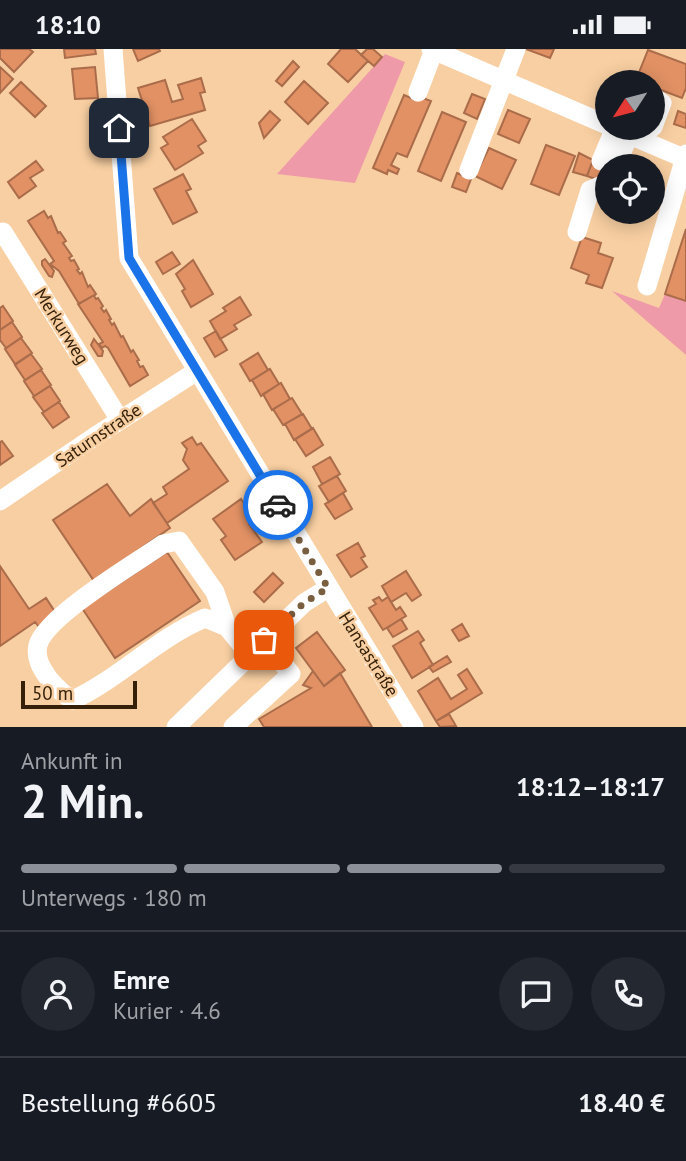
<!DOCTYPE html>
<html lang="de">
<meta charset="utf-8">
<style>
:root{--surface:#171b24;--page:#242831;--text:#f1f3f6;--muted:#9ea1a6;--line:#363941;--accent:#8c9099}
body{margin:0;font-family:"PT Sans",sans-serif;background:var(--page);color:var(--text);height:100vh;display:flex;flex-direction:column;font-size:26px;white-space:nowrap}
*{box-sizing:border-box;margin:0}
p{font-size:23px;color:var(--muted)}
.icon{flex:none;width:38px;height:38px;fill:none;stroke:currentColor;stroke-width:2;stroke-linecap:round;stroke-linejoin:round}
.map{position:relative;height:678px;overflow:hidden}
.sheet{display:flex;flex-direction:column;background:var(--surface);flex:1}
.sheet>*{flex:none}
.needle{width:46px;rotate:234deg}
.fabs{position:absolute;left:595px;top:21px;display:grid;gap:14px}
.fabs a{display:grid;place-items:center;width:70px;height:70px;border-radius:50%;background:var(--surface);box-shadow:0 4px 18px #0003;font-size:35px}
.scale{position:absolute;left:21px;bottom:18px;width:116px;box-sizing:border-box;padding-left:7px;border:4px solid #35210a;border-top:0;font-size:19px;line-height:24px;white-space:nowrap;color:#35210a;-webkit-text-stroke:5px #f8cfa2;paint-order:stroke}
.pin{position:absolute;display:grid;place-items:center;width:60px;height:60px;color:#fff;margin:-30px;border-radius:14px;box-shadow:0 4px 10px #0006}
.courier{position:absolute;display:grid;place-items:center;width:70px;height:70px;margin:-35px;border:5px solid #1a73e8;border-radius:50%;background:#fff;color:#222;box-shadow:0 2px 9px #0007}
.summary em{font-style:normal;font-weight:700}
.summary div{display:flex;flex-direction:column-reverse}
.summary{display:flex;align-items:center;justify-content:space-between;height:119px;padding:0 21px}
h1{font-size:46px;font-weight:700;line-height:52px}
.bar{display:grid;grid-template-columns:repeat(4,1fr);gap:10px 7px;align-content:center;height:84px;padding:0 21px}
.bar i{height:9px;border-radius:5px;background:var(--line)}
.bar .selected{background:var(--accent)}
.bar p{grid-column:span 4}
.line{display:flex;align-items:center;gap:18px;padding:0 21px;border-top:2px solid var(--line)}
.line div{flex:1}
.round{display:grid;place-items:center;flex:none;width:74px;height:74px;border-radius:37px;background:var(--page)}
.status{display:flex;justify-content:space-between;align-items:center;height:49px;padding:0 35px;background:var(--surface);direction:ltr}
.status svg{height:19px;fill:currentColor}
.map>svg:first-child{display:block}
.green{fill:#ef9aa8}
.building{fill:#e19164;stroke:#aa6c4a;stroke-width:2}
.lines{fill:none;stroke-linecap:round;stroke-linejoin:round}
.minor{stroke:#fff;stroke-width:19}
.done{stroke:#795e3f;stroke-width:7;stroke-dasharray:0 12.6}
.route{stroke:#1a73e8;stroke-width:9}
.labels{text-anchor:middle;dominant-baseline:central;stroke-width:5;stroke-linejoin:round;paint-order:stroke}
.street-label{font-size:18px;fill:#35210a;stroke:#f8cfa2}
</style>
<div class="status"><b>18:10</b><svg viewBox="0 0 49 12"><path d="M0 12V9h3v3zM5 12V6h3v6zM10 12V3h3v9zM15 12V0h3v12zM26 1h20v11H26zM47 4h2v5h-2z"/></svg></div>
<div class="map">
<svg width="686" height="678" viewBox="0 0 686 678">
<rect width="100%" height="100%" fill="#f8cfa2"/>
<!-- green -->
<path class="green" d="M385 5 405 13 355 134 277 125Z
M612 242 659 259 665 245 686 252V306Z"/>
<!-- building -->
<path class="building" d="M0 0H29L33 3 14 23 0 9Z
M64 0H95L96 5 65 9Z
M133 0H159L160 2 138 12Z
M341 0H355L368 12 348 33 328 15Z
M367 0H373L382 8 374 17 361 6Z
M526 0H554L550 9Z
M648 1 686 15V39L682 49 653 38V33L636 31Z
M293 12 299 18 282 37 276 32Z
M0 18 13 30 0 44Z
M95 18 98 49 75 50 72 20Z
M201 29 205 43 200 44 205 61 150 77 138 39 165 31 172 53 183 50 178 36Z
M304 32 328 54 308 75 285 53Z
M21 33 46 57 35 68 10 44Z
M472 45 485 50 477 70 464 64Z
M404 46 413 50 415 46 431 52 407 108 397 104 391 116 399 120 397 125 388 121 387 125 373 119Z
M508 61 530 70 519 94 498 85Z
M270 62 280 71 264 89 259 74Z
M678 62 686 65V79L674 75Z
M442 63 466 73 441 132 418 122Z
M192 70 206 92 198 97 203 104 175 121 161 99 168 95 163 88Z
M546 96 575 107 559 146 531 135Z
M489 99 516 111 502 140 475 127Z
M579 104 593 111 587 127 573 123Z
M593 111 607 119 603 133 587 127Z
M36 112 43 121 30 129 36 137 19 149 8 133Z
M457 124 471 130 466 143 452 138Z
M183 125 191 140 186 142 197 163 173 175 154 140Z
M44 162 48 169 51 167 58 184 60 183 66 192 63 194 72 207 69 209 71 212 74 211 79 220 77 221 80 225 82 223 88 238 90 236 96 245 79 255 59 222 50 215 54 212 28 172Z
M686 180V252L665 245Z
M582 188 601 194 598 204 613 209 602 239 586 234 589 226 571 219Z
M172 203 180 215 163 225 156 213Z
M45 210 54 222 52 228 49 227 42 216V212Z
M193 211 213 245 191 258 182 242 185 240 176 225Z
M96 245 94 247 96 250 98 249 103 257 101 259 104 263 106 261 111 270 109 271 112 276 114 274 121 288 123 287 131 303 133 301 139 311 137 312 140 318 143 317 148 326 130 337 108 299 105 297 102 299 99 295 103 293 78 255Z
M240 248 251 266 234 276 237 280 220 290 210 272 226 262 223 259Z
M3 257 13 272 0 281V259Z
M12 273 22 288 6 299 0 291V281Z
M216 282 227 301 215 308 204 289Z
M21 289 32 304 15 315 5 300Z
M94 290 103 302 102 307H98L91 296Z
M258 304 268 321 250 332 240 315Z
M31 305 42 320 25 331 15 316Z
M270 320 279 335 261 347 252 331Z
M41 321 51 336 34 347 24 332Z
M281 334 290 350 272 361 263 345Z
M50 337 60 352 44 363 33 348Z
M292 349 302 365 283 376 273 360Z
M59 353 69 368 53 379 42 364Z
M303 365 312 380 294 391 285 375Z
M313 379 323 396 306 407 295 390Z
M192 388 197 396 201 394 228 432 167 474 153 454 167 445 163 438 189 420 183 411 187 400 182 394Z
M2 392 13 407 0 416V393Z
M330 408 340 425 322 435 313 418Z
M337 427 346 442 329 453 319 437Z
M107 435 130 467 151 450 170 479 94 532 53 471Z
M343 444 352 460 335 470 325 455Z
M241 450 255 470 249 475 262 493 235 511 221 491 226 487 213 470Z
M358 494 365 507 361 509 367 518 351 528 337 506Z
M167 503 200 552 115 609 82 559Z
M0 517 29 560 46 549 57 566 39 578 35 573 0 597Z
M406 522 421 546 412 552 406 544 391 553 382 537Z
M273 524 283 534 264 553 254 543Z
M379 548 382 552 388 548 396 561 400 558 406 567 383 581 369 559 376 555 373 551Z
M401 570 407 580 393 588 387 579Z
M462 575 469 587 459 592 452 581Z
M418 582 424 591 420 594 433 616 412 629 393 597Z
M317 583 345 621 324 637 296 599Z
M447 607 451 613 433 623 429 618Z
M467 620 482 644 436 672 418 642 438 629 451 650 467 640 458 626Z
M313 622 324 637 340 624 372 678H264L259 670 311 639 303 636Z
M449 665 456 677 440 678 436 672Z"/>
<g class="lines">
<!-- minor -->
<path class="minor" d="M113 0 129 209 414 678
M431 0 607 76
M418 43 434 1
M653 47 662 54 653 78
M613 79 686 110
M601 112 615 79
M616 117 629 86
M469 121 516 0
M3 183 120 371
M577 183 590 141 607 134
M647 237 686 105
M0 452 94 388 197 322
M227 578 205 569C157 589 120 629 73 651 63 646 56 638 49 630 41 619 35 609 38 596 46 567 136 514 163 495L179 492 215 543 227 578 249 605
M176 678 304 554 328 539
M233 678 291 625 264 591"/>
</g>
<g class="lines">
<!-- done -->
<path class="done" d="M264 591 304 554 328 539 278 456"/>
<!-- route -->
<path class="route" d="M119 79 129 209 278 456"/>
</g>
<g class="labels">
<!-- street labels -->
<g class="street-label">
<text transform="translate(62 277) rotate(58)">Merkurweg</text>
<text transform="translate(98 386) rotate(-34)">Saturnstraße</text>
<text transform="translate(369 605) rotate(58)">Hansastraße</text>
</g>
</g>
</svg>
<div class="fabs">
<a><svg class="needle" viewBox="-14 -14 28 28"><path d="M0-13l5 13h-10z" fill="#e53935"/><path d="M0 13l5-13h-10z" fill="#9ea1a6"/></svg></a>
<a><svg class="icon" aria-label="locate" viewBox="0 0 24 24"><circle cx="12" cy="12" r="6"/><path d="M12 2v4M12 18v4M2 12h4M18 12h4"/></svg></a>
</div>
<div class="scale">50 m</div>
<div class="pin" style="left:264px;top:591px;background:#ea580c"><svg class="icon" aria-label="bag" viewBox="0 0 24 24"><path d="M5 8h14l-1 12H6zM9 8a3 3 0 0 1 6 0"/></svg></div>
<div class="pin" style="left:119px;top:79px;background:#1f2937"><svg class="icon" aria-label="home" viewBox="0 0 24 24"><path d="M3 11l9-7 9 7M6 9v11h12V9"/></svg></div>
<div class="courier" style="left:278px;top:456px"><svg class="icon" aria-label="car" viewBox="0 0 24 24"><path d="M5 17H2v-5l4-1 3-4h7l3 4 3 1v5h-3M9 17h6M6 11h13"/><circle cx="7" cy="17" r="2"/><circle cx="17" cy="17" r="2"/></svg></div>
</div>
<section class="sheet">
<div class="summary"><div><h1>2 Min.</h1><p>Ankunft in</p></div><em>18:12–18:17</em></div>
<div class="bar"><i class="selected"></i><i class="selected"></i><i class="selected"></i><i></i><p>Unterwegs · 180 m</p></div>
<div class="line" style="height:126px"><a class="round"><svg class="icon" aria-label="person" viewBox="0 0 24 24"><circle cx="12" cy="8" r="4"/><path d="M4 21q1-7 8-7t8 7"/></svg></a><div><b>Emre</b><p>Kurier · 4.6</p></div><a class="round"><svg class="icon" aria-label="chat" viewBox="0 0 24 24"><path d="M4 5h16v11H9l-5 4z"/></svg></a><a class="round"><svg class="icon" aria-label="phone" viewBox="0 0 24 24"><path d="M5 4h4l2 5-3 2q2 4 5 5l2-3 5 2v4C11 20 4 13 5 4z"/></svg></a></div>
<div class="line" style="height:91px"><div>Bestellung #6605</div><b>18.40 €</b></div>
</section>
